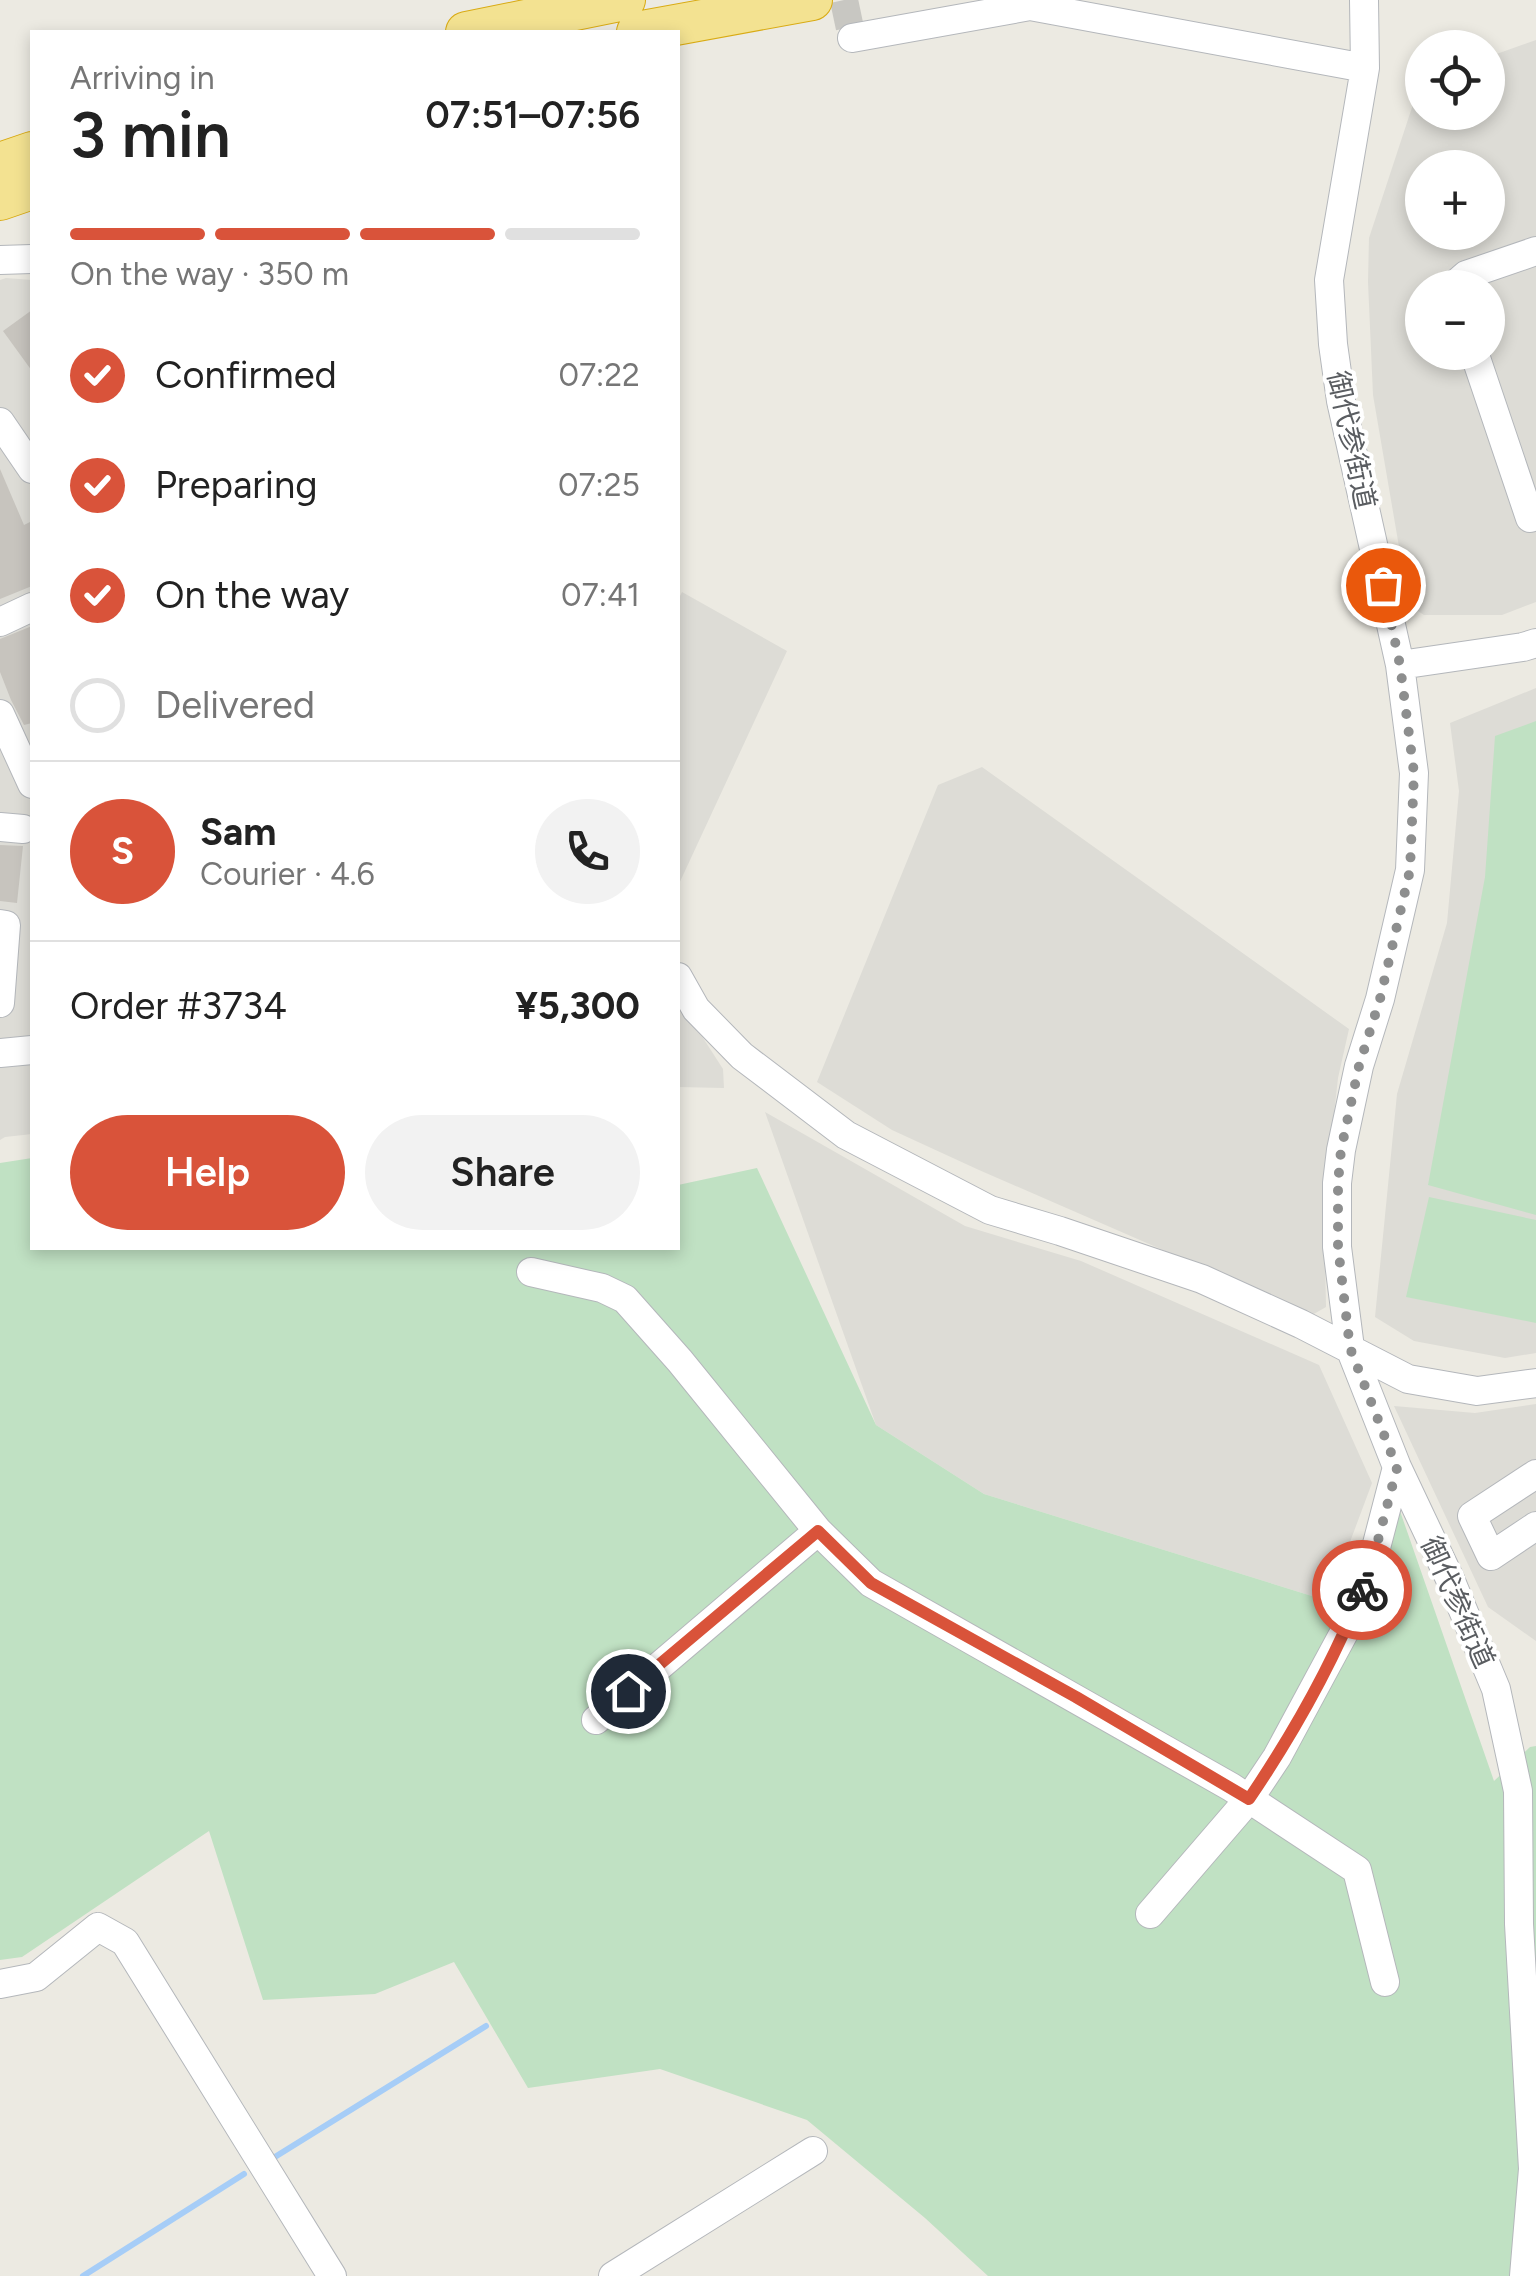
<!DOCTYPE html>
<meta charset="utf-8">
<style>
:root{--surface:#fff;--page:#f2f2f2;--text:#222;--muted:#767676;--line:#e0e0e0;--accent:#d9533a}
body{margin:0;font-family:Figtree,"Noto Sans JP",sans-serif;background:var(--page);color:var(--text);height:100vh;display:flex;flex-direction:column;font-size:38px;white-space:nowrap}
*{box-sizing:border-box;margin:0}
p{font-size:32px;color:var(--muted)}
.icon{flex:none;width:55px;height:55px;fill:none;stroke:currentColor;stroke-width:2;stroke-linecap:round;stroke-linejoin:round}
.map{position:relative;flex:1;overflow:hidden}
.details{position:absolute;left:30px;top:30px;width:650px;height:1220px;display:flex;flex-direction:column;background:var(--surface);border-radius:0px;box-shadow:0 5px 15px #0003}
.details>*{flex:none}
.tools{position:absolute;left:1405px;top:30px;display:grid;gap:20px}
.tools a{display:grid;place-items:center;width:100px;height:100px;border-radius:50%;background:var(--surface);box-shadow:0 5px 15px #0003;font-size:50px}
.pin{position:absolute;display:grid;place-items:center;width:85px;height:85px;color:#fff;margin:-42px;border:5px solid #fff;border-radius:50%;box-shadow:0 2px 10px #0007}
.courier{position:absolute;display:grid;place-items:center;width:100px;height:100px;margin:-50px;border:8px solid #d9533a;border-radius:50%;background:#fff;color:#222;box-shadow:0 2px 12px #0007}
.headline em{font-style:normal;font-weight:600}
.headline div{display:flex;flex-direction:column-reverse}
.headline{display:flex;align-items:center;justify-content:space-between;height:170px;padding:0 40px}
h1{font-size:65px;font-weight:600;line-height:75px}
.bar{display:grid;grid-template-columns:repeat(4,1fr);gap:15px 10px;align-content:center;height:120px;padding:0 40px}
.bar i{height:12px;border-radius:8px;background:var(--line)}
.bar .on{background:var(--accent)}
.bar p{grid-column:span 4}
.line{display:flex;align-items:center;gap:25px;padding:0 40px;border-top:2px solid var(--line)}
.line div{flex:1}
.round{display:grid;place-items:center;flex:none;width:105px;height:105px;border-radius:52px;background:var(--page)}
ol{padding:0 40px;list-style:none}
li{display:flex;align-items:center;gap:30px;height:110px}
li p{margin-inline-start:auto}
li .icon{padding:10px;border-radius:50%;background:var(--accent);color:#fff;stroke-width:4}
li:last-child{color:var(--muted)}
li i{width:55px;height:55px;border:5px solid var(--line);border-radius:50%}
.primary-button{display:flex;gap:20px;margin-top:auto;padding:20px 40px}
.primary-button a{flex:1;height:115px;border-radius:60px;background:var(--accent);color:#fff;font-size:40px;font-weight:600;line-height:115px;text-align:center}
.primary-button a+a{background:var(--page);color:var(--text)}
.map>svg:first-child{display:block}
.industrial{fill:#dddcd6;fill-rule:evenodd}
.green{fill:#c0e1c3}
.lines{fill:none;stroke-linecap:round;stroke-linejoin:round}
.stream{stroke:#a6cdf7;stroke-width:6}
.building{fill:#c7c4be}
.minor-tunnel{stroke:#c8c7c2;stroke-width:28;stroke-dasharray:28 14;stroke-linecap:butt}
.minor-casing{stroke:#b4b7bb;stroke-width:30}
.highway-casing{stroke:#d9ab14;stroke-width:42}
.minor{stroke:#fff;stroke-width:28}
.highway{stroke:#f3e291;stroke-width:40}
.done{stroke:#8d8e8e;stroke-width:10;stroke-dasharray:0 18}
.route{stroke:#d9533a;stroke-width:12}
.labels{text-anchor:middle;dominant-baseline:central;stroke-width:8;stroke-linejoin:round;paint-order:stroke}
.street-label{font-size:28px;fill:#5a5d61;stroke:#fff}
</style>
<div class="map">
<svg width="1536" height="2276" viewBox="0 0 1536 2276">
<rect width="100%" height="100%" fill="#eceae2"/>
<!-- industrial -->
<path class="industrial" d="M1536 40V602L1502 615H1424L1409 605 1373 395 1368 282 1369 238 1421 80 1422 112H1488V57ZM1422 168H1488V232H1422ZM1422 288H1488V352H1422Z
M6 278 32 280V1134L5 1137 0 1140V280Z
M682 592 787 651 678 886V600Z
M1536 688V1353L1505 1358 1414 1341 1375 1317 1397 1094 1447 923 1459 791 1450 723Z
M982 767 1349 1029 1338 1078 1324 1206 1326 1307 1312 1315 979 1170 892 1130 817 1082 938 785Z
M678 999 723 1069 724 1088 678 1087Z
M765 1112 965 1226 1081 1261 1319 1365 1372 1483 1328 1601 984 1494 876 1425Z
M1536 1404V1641L1488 1607 1394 1406 1475 1413Z"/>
<!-- green -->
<path class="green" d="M1536 721V1215L1428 1185 1485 877 1495 736Z
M32 1158V1248H678V1185L757 1168 876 1425 984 1494 1328 1601 1400 1511 1494 1781 1530 1747 1536 1746V2276H988L925 2218 807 2120 660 2069 528 2088 454 1962 375 1994 263 2000 209 1831 22 1957 0 1960V1163Z
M1429 1197 1536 1220V1323L1406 1297Z"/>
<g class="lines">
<!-- stream -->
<path class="stream" d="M270 2160 486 2026
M83 2276 244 2174"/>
</g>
<!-- building -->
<path class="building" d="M32 310V371L3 331Z
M0 469 24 525 32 521V586L0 599Z
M32 626V723L24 725 11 700 0 672V639Z
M0 845 23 846 17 903 0 901Z"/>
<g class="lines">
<!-- minor-tunnel -->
<path class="minor-tunnel" d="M844 0 852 38"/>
<!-- minor casing -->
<g class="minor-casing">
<path id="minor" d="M1364 0 1365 68 1329 280 1333 344 1341 401 1400 665 1414 773 1410 870 1380 999 1359 1066 1341 1150 1337 1183V1247L1350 1348 1397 1467 1450 1579 1496 1689 1518 1791 1519 1924 1533 2169 1524 2276
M852 38 1030 6 1365 68
M0 260 32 259
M1451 288 1466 275 1536 251
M1474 352 1530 518
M0 422 32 469
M0 622 32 607
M1400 665 1523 647 1536 643
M0 714 32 784
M0 827 23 829
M0 924 6 925 0 1003
M678 977 696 1009 742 1056 846 1135 990 1210 1060 1231 1202 1279 1301 1324 1408 1379 1477 1391 1536 1383
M0 1053 32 1050
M531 1272 602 1288 625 1299 680 1361 818 1531 871 1583 1231 1787 1357 1870 1385 1982
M1536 1474 1472 1516 1491 1556 1536 1526
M596 1720 818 1531
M1150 1914 1249 1799 1277 1757 1346 1629 1371 1567 1397 1467
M0 1984 36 1977 98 1927 125 1942 332 2276
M613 2276 813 2151"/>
</g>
<!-- highway casing -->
<g class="highway-casing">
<path id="highway" d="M466 32 625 0
M637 32 812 0
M0 163 32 152
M0 200 32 189"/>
</g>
<!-- minor -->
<use href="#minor" class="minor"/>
<!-- highway -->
<use href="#highway" class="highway"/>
</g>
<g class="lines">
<!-- done -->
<path class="done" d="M1362 1590 1371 1567 1397 1468 1350 1348 1338 1247V1183L1341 1150 1359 1066 1380 999 1410 870 1414 773 1400 665 1383 585"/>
<!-- route -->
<path class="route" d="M628 1691 818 1531 871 1583 1076 1697 1249 1799C1293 1734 1333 1663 1362 1590"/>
</g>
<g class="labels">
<!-- street labels -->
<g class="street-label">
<text transform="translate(1352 440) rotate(78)">御代参街道</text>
<text transform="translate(1458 1602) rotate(66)">御代参街道</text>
</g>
</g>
</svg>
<div class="tools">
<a><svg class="icon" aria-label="locate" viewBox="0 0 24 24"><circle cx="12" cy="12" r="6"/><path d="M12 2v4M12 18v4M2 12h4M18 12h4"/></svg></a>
<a>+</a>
<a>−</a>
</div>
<div class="pin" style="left:1383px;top:585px;background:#ea580c"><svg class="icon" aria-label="bag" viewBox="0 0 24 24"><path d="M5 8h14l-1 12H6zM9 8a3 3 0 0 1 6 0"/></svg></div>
<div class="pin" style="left:628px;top:1691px;background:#1f2937"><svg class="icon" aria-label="home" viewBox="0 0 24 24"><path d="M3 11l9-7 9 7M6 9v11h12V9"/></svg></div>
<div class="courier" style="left:1362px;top:1590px"><svg class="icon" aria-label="bike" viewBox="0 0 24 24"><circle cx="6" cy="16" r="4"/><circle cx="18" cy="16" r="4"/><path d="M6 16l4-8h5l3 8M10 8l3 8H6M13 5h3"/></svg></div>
<section class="details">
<div class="headline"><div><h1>3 min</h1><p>Arriving in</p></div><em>07:51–07:56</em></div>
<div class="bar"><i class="on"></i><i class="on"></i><i class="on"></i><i></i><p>On the way · 350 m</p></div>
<ol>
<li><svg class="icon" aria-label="check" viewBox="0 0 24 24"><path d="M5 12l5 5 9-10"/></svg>Confirmed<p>07:22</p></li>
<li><svg class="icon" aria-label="check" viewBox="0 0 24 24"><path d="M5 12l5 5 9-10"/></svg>Preparing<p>07:25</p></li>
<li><svg class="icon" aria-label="check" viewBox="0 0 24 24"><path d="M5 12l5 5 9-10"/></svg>On the way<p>07:41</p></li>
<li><i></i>Delivered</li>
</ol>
<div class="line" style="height:180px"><b class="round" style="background:var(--accent);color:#fff">S</b><div><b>Sam</b><p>Courier · 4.6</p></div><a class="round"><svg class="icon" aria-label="phone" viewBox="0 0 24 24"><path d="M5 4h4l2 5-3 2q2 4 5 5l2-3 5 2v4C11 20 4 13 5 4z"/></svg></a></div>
<div class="line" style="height:130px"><div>Order #3734</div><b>¥5,300</b></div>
<div class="primary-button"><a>Help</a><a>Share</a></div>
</section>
</div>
